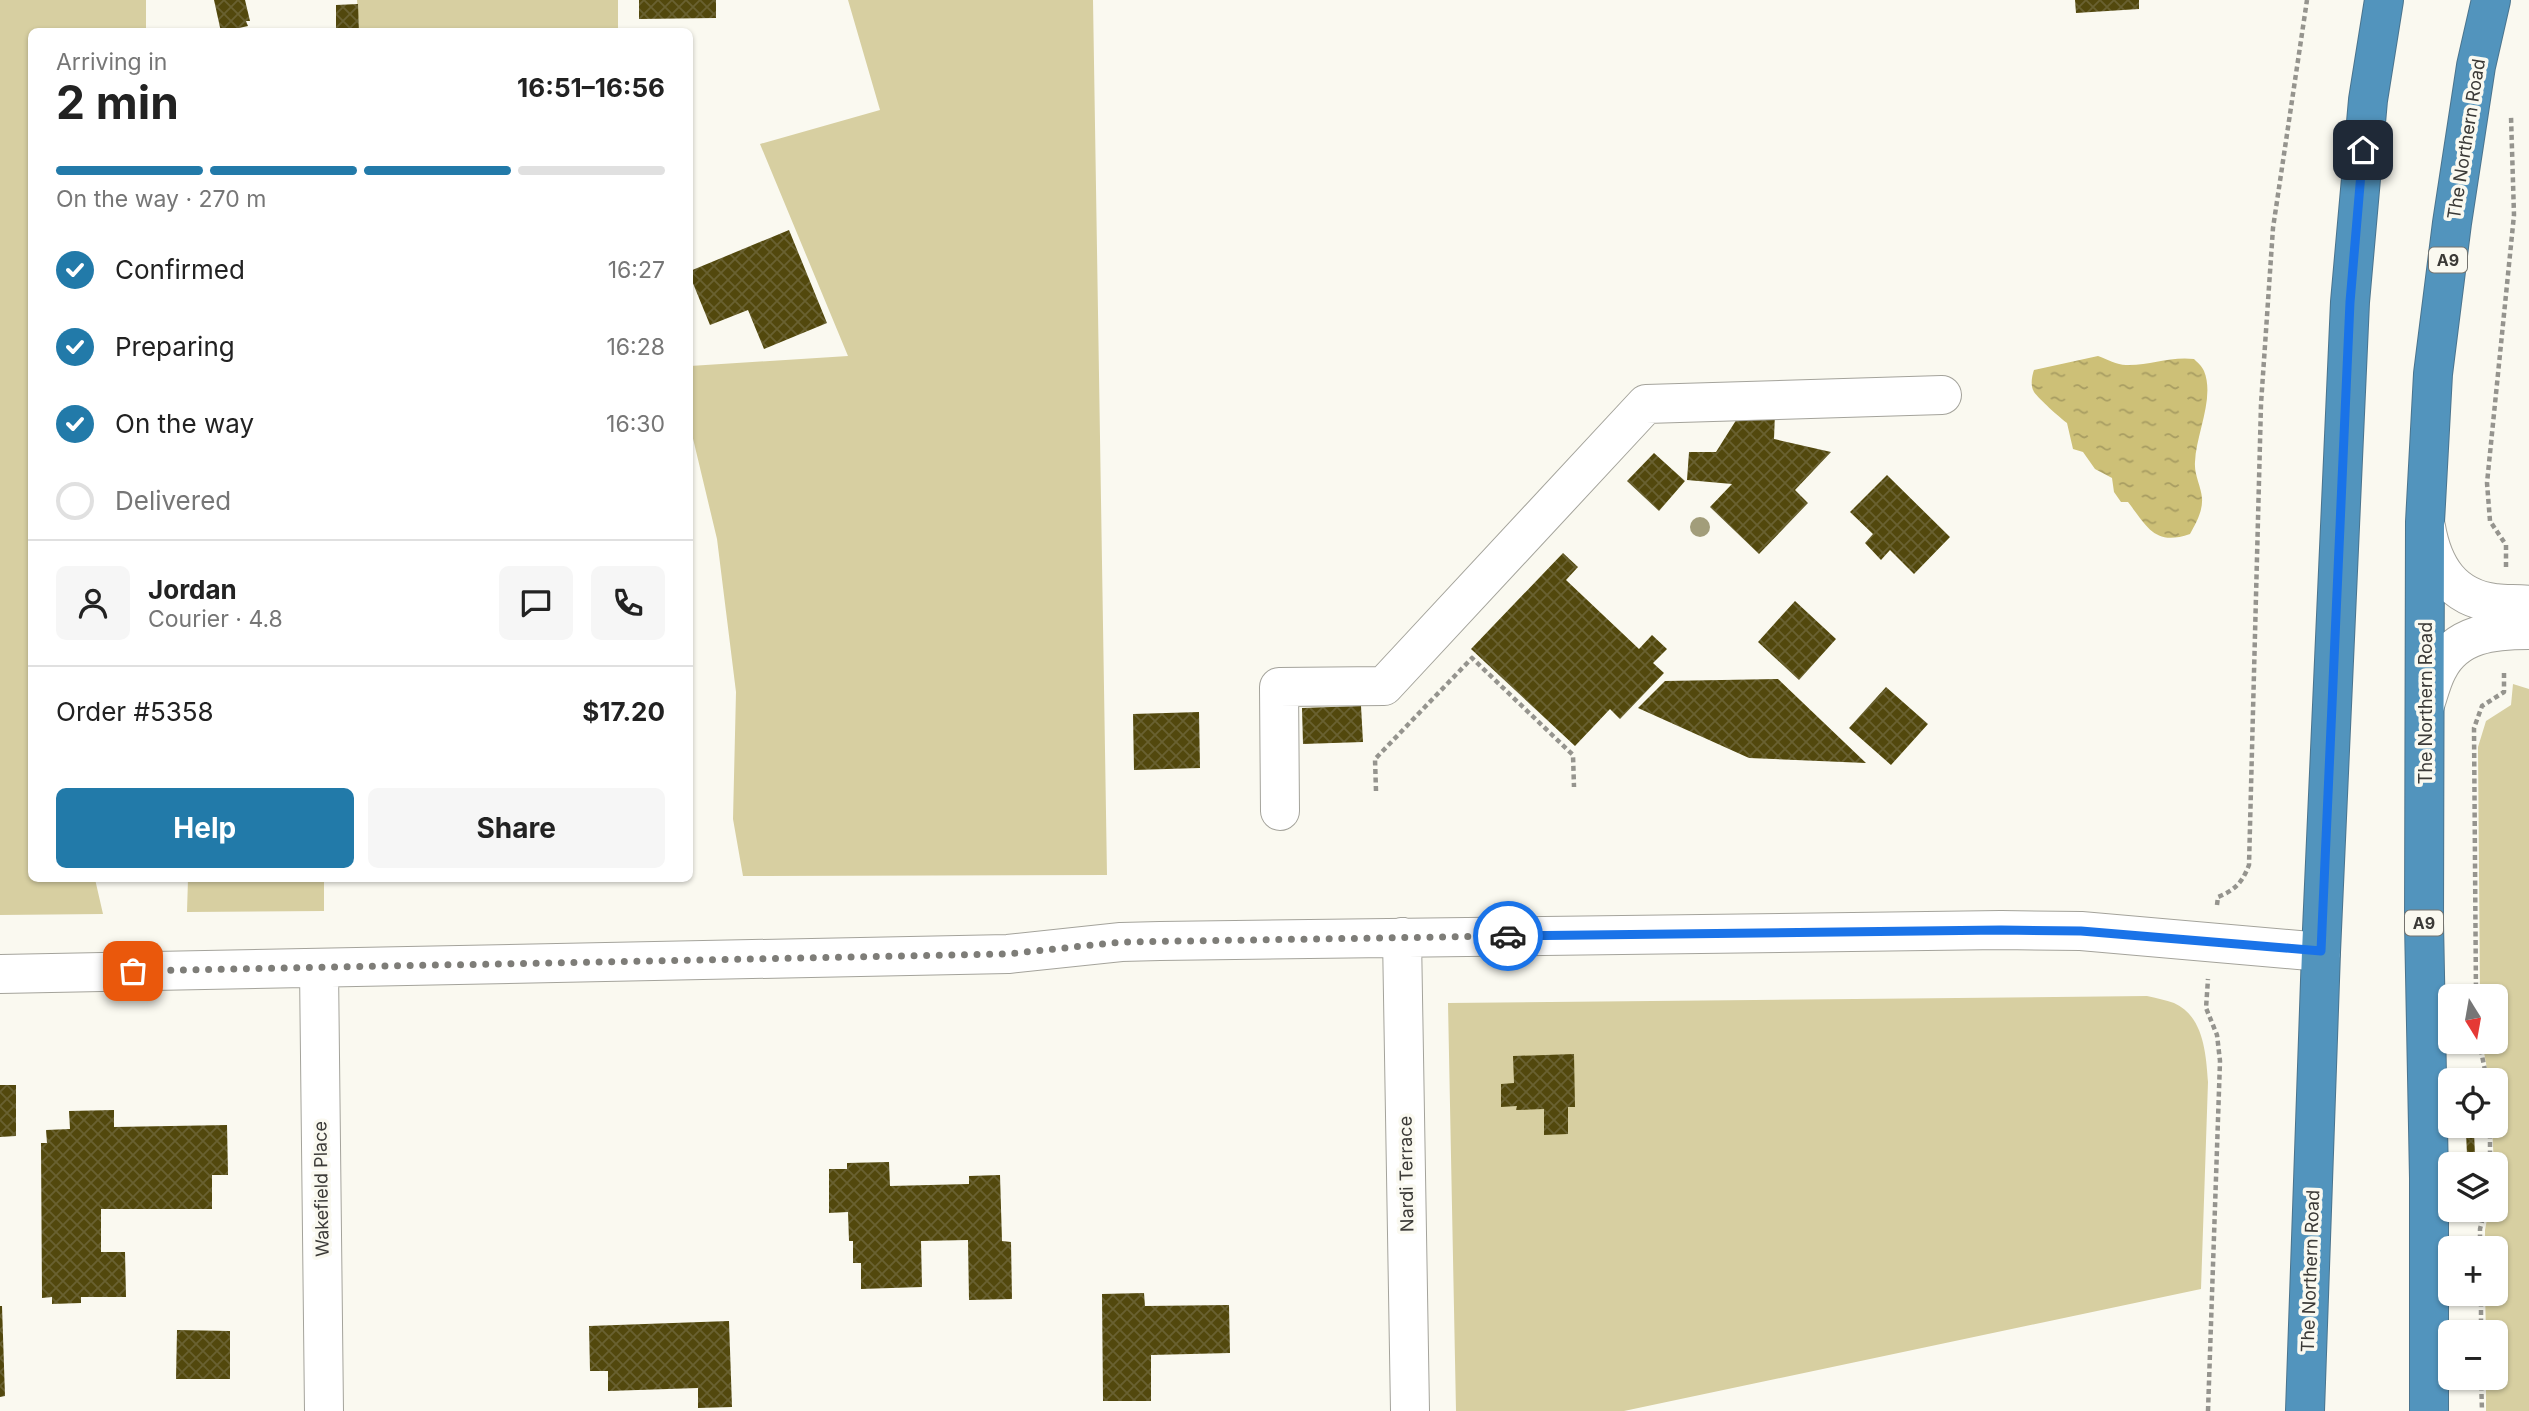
<!DOCTYPE html>
<meta charset="utf-8">
<style>
:root{--surface:#fff;--page:#f6f6f6;--text:#222;--muted:#767676;--line:#e0e0e0;--accent:#227aa9}
body{margin:0;font-family:Inter,sans-serif;background:var(--page);color:var(--text);height:100vh;display:flex;flex-direction:column;font-size:26px;white-space:nowrap}
*{box-sizing:border-box;margin:0}
p{font-size:23px;color:var(--muted)}
.icon{flex:none;width:38px;height:38px;fill:none;stroke:currentColor;stroke-width:2;stroke-linecap:round;stroke-linejoin:round}
.map{position:relative;flex:1;overflow:hidden}
.sheet{position:absolute;left:28px;top:28px;width:665px;height:854px;display:flex;flex-direction:column;background:var(--surface);border-radius:10px;box-shadow:0 2px 5px #0004}
.sheet>*{flex:none}
.needle{width:46px;rotate:169deg}
.buttons{position:absolute;left:2438px;top:984px;display:grid;gap:14px}
.buttons a{display:grid;place-items:center;width:70px;height:70px;border-radius:10px;background:var(--surface);box-shadow:0 2px 5px #0004;font-size:35px}
.pin{position:absolute;display:grid;place-items:center;width:60px;height:60px;color:#fff;margin:-30px;border-radius:14px;box-shadow:0 4px 10px #0006}
.courier{position:absolute;display:grid;place-items:center;width:70px;height:70px;margin:-35px;border:5px solid #1a73e8;border-radius:50%;background:#fff;color:#222;box-shadow:0 2px 9px #0007}
.overview em{font-style:normal;font-weight:700}
.overview div{display:flex;flex-direction:column-reverse}
.overview{display:flex;align-items:center;justify-content:space-between;height:119px;padding:0 28px}
h1{font-size:46px;font-weight:700;line-height:52px}
.bar{display:grid;grid-template-columns:repeat(4,1fr);gap:10px 7px;align-content:center;height:84px;padding:0 28px}
.bar i{height:9px;border-radius:5px;background:var(--line)}
.bar .current{background:var(--accent)}
.bar p{grid-column:span 4}
.line{display:flex;align-items:center;gap:18px;padding:0 28px;border-top:2px solid var(--line)}
.line div{flex:1}
.round{display:grid;place-items:center;flex:none;width:74px;height:74px;border-radius:10px;background:var(--page)}
ol{padding:0 28px;list-style:none}
li{display:flex;align-items:center;gap:21px;height:77px}
li p{margin-inline-start:auto}
li .icon{padding:7px;border-radius:50%;background:var(--accent);color:#fff;stroke-width:4}
li:last-child{color:var(--muted)}
li i{width:38px;height:38px;border:4px solid var(--line);border-radius:50%}
.primary-button{display:flex;gap:14px;margin-top:auto;padding:14px 28px}
.primary-button a{flex:1;height:80px;border-radius:10px;background:var(--accent);color:#fff;font-size:28px;font-weight:700;line-height:80px;text-align:center}
.primary-button a+a{background:var(--page);color:var(--text)}
.map>svg:first-child{display:block}
.grass{fill:#d7cfa1}
.water{fill:url(#water-ripples)}
.building{fill:url(#building-cross-hatch)}
.lines{fill:none;stroke-linecap:round;stroke-linejoin:round}
.minor-casing{stroke:#a4a39b;stroke-width:40}
.highway-casing{stroke:#4a748e;stroke-width:40}
.path{stroke:#95948e;stroke-width:4.5;stroke-dasharray:5 3.5;stroke-linecap:butt}
.minor{stroke:#fff;stroke-width:38}
.highway{stroke:#5294bd;stroke-width:38}
.tree{fill:#a29d7a}
.done{stroke:#7e7d78;stroke-width:7;stroke-dasharray:0 12.6}
.route{stroke:#1a73e8;stroke-width:9}
.labels{text-anchor:middle;dominant-baseline:central;stroke-width:7;stroke-linejoin:round;paint-order:stroke}
.shield{fill:#faf9f0;stroke:#74736e;stroke-width:2}
.shield-label{font-size:16px;font-weight:bold;fill:#3b3a37}
.street-label{font-size:18px;fill:#3b3a37;stroke:#faf9f0}
</style>
<div class="map">
<svg width="2529" height="1411" viewBox="0 0 2529 1411">
<defs>
<pattern id="water-ripples" width="26" height="14" patternUnits="userSpaceOnUse" patternTransform="scale(1.75)"><rect width="26" height="14" fill="#cdc077"/><path d="M2 4q2-2 4 0t4 0M15 11q2-2 4 0t4 0" fill="none" stroke="#a89d62"/></pattern>
<pattern id="building-cross-hatch" width="8" height="8" patternUnits="userSpaceOnUse" patternTransform="scale(1.75)"><rect width="8" height="8" fill="#52480d"/><path d="M0 0l8 8M0 8l8-8" fill="none" stroke="#696131"/></pattern>
</defs>
<rect width="100%" height="100%" fill="#faf9f0"/>
<!-- grass -->
<path class="grass" d="M0 0H146V31L32 32V878L95 879 103 914 0 915Z
M357 0H618V31H359Z
M848 0H1093L1107 875 743 876 733 819 736 692 717 539 690 426V366L848 356 760 144 880 110Z
M2513 684 2529 689V1411H2486V1377H2496V1332H2486L2485 1293H2496V1248H2485V1230L2489 1209H2496L2492 1125H2496V1080H2489L2482 1041H2496V996H2480L2478 747 2486 721 2511 705Z
M188 879H324V911L187 912Z
M2147 996C2156 998 2166 1000 2174 1003 2204 1016 2206 1055 2208 1082L2201 1289 1624 1411H1456L1448 1003Z"/>
<!-- water -->
<path class="water" d="M2098 356C2107 359 2117 365 2126 365 2149 366 2170 356 2194 359 2197 362 2202 366 2204 371 2215 398 2196 434 2195 462 2194 475 2201 486 2202 498 2203 511 2196 523 2190 534 2155 546 2148 528 2128 502H2121L2114 492 2112 478 2095 469 2083 452 2073 449 2067 423C2059 417 2039 399 2034 392 2030 385 2032 376 2034 370Z"/>
<!-- building -->
<path class="building" d="M214 0H245L250 21H246L248 26 221 32Z
M639 0H716V18L639 19Z
M2075 0H2139V9L2076 13Z
M358 4 359 32H336V5Z
M789 230 827 323 764 349 748 310 710 325 690 276V271Z
M1775 413 1774 439 1831 452 1795 490 1808 503 1759 554 1710 507 1732 484 1687 480 1689 452H1716L1740 414Z
M1654 453 1685 481 1659 511 1627 481Z
M1887 475 1950 537 1914 574 1890 550 1881 560 1865 543 1873 534 1850 512Z
M1563 553 1578 567 1566 580 1639 649 1652 635 1667 649 1653 663 1664 673 1620 719 1610 709 1575 746 1471 649Z
M1795 601 1836 639 1799 680 1758 642Z
M1778 679 1866 763 1749 758 1638 708 1665 681Z
M1886 687 1928 724 1891 765 1849 728Z
M1361 706 1363 742 1303 744 1302 708Z
M1199 712 1200 768 1134 770 1133 714Z
M1574 1054 1575 1107H1568V1134L1544 1135V1109L1516 1110 1517 1106 1501 1107V1084L1514 1083 1513 1056Z
M0 1085H16V1136L0 1137Z
M114 1110V1127L227 1125 228 1175H212V1209H101V1252H125L126 1297H81V1303L52 1304V1297L42 1298 41 1143H47L46 1130 70 1129 69 1111Z
M2466 1132H2474L2475 1155H2467Z
M889 1162 890 1186 969 1184V1176L1000 1175 1002 1241 1011 1242 1012 1299 969 1300 968 1240 921 1241 922 1287 861 1289V1263H853V1241H849L848 1212 829 1213V1169H847V1163Z
M1144 1293 1145 1306 1229 1305 1230 1353 1151 1355V1401H1103L1102 1294Z
M0 1306H2L5 1396 0 1397Z
M729 1321 732 1407 698 1408V1388L608 1391V1371H590L589 1326Z
M177 1330 230 1331V1379H176Z"/>
<g class="lines">
<!-- minor casing -->
<g class="minor-casing">
<path id="minor" d="M2426 527C2433 567 2452 598 2495 603 2507 605 2518 603 2529 605
M2425 705C2429 693 2432 680 2438 669 2456 633 2494 630 2529 630
M1280 811 1279 687 1384 686 1646 404 1942 395
M1402 937 1410 1411
M319 968 324 1411
M0 974 1008 954 1121 942 1160 941 2001 930 2081 931 2321 952"/>
</g>
<!-- highway casing -->
<g class="highway-casing">
<path id="highway" d="M2305 1411 2321 952 2350 302 2368 100 2384 0
M2429 1411V1178L2424 923 2425 522 2433 374 2452 223 2476 66 2491 0"/>
</g>
<!-- path -->
<path class="path" d="M2506 567V545L2490 521 2487 483 2514 215 2511 116
M1376 791 1375 759 1472 658 1573 755 1574 787
M2217 905 2218 897C2235 890 2242 883 2249 865L2261 404 2273 228 2307 0
M2476 996 2474 728 2482 706 2504 692V670
M2479 1041 2487 1080
M2490 1125V1164
M2480 1248V1229L2485 1209
M2481 1293V1332
M2481 1377 2482 1411
M2208 1411 2220 1061 2217 1035 2206 1008 2208 979"/>
<!-- minor -->
<use href="#minor" class="minor"/>
<!-- highway -->
<use href="#highway" class="highway"/>
</g>
<!-- trees -->
<circle class="tree" cx="1700" cy="527" r="10"/>
<g class="lines">
<!-- done -->
<path class="done" d="M133 971 1007 954 1121 942 1508 936"/>
<!-- route -->
<path class="route" d="M1508 936 2001 930 2081 931 2321 951 2350 302 2363 150"/>
</g>
<g class="labels">
<!-- shield labels -->
<g class="shield">
<rect x="2429" y="247.5" width="38" height="25" rx="5"/>
<rect x="2405" y="910.5" width="38" height="25" rx="5"/>
</g>
<g class="shield-label">
<text x="2448" y="260">A9</text>
<text x="2424" y="923">A9</text>
</g>
<!-- street labels -->
<g class="street-label">
<text transform="translate(2466 139) rotate(-81)">The Northern Road</text>
<text transform="translate(2425 703) rotate(-90)">The Northern Road</text>
<text transform="translate(1406 1174) rotate(-91)">Nardi Terrace</text>
<text transform="translate(321 1189) rotate(-91)">Wakefield Place</text>
<text transform="translate(2310 1271) rotate(-88)">The Northern Road</text>
</g>
</g>
</svg>
<div class="buttons">
<a><svg class="needle" viewBox="-14 -14 28 28"><path d="M0-13l5 13h-10z" fill="#e53935"/><path d="M0 13l5-13h-10z" fill="#767676"/></svg></a>
<a><svg class="icon" aria-label="locate" viewBox="0 0 24 24"><circle cx="12" cy="12" r="6"/><path d="M12 2v4M12 18v4M2 12h4M18 12h4"/></svg></a>
<a><svg class="icon" aria-label="layers" viewBox="0 0 24 24"><path d="M12 4l9 5-9 5-9-5zM3 14l9 5 9-5"/></svg></a>
<a>+</a>
<a>−</a>
</div>
<div class="pin" style="left:133px;top:971px;background:#ea580c"><svg class="icon" aria-label="bag" viewBox="0 0 24 24"><path d="M5 8h14l-1 12H6zM9 8a3 3 0 0 1 6 0"/></svg></div>
<div class="pin" style="left:2363px;top:150px;background:#1f2937"><svg class="icon" aria-label="home" viewBox="0 0 24 24"><path d="M3 11l9-7 9 7M6 9v11h12V9"/></svg></div>
<div class="courier" style="left:1508px;top:936px"><svg class="icon" aria-label="car" viewBox="0 0 24 24"><path d="M5 17H2v-5l4-1 3-4h7l3 4 3 1v5h-3M9 17h6M6 11h13"/><circle cx="7" cy="17" r="2"/><circle cx="17" cy="17" r="2"/></svg></div>
<section class="sheet">
<div class="overview"><div><h1>2 min</h1><p>Arriving in</p></div><em>16:51–16:56</em></div>
<div class="bar"><i class="current"></i><i class="current"></i><i class="current"></i><i></i><p>On the way · 270 m</p></div>
<ol>
<li><svg class="icon" aria-label="check" viewBox="0 0 24 24"><path d="M5 12l5 5 9-10"/></svg>Confirmed<p>16:27</p></li>
<li><svg class="icon" aria-label="check" viewBox="0 0 24 24"><path d="M5 12l5 5 9-10"/></svg>Preparing<p>16:28</p></li>
<li><svg class="icon" aria-label="check" viewBox="0 0 24 24"><path d="M5 12l5 5 9-10"/></svg>On the way<p>16:30</p></li>
<li><i></i>Delivered</li>
</ol>
<div class="line" style="height:126px"><a class="round"><svg class="icon" aria-label="person" viewBox="0 0 24 24"><circle cx="12" cy="8" r="4"/><path d="M4 21q1-7 8-7t8 7"/></svg></a><div><b>Jordan</b><p>Courier · 4.8</p></div><a class="round"><svg class="icon" aria-label="chat" viewBox="0 0 24 24"><path d="M4 5h16v11H9l-5 4z"/></svg></a><a class="round"><svg class="icon" aria-label="phone" viewBox="0 0 24 24"><path d="M5 4h4l2 5-3 2q2 4 5 5l2-3 5 2v4C11 20 4 13 5 4z"/></svg></a></div>
<div class="line" style="height:91px"><div>Order #5358</div><b>$17.20</b></div>
<div class="primary-button"><a>Help</a><a>Share</a></div>
</section>
</div>
